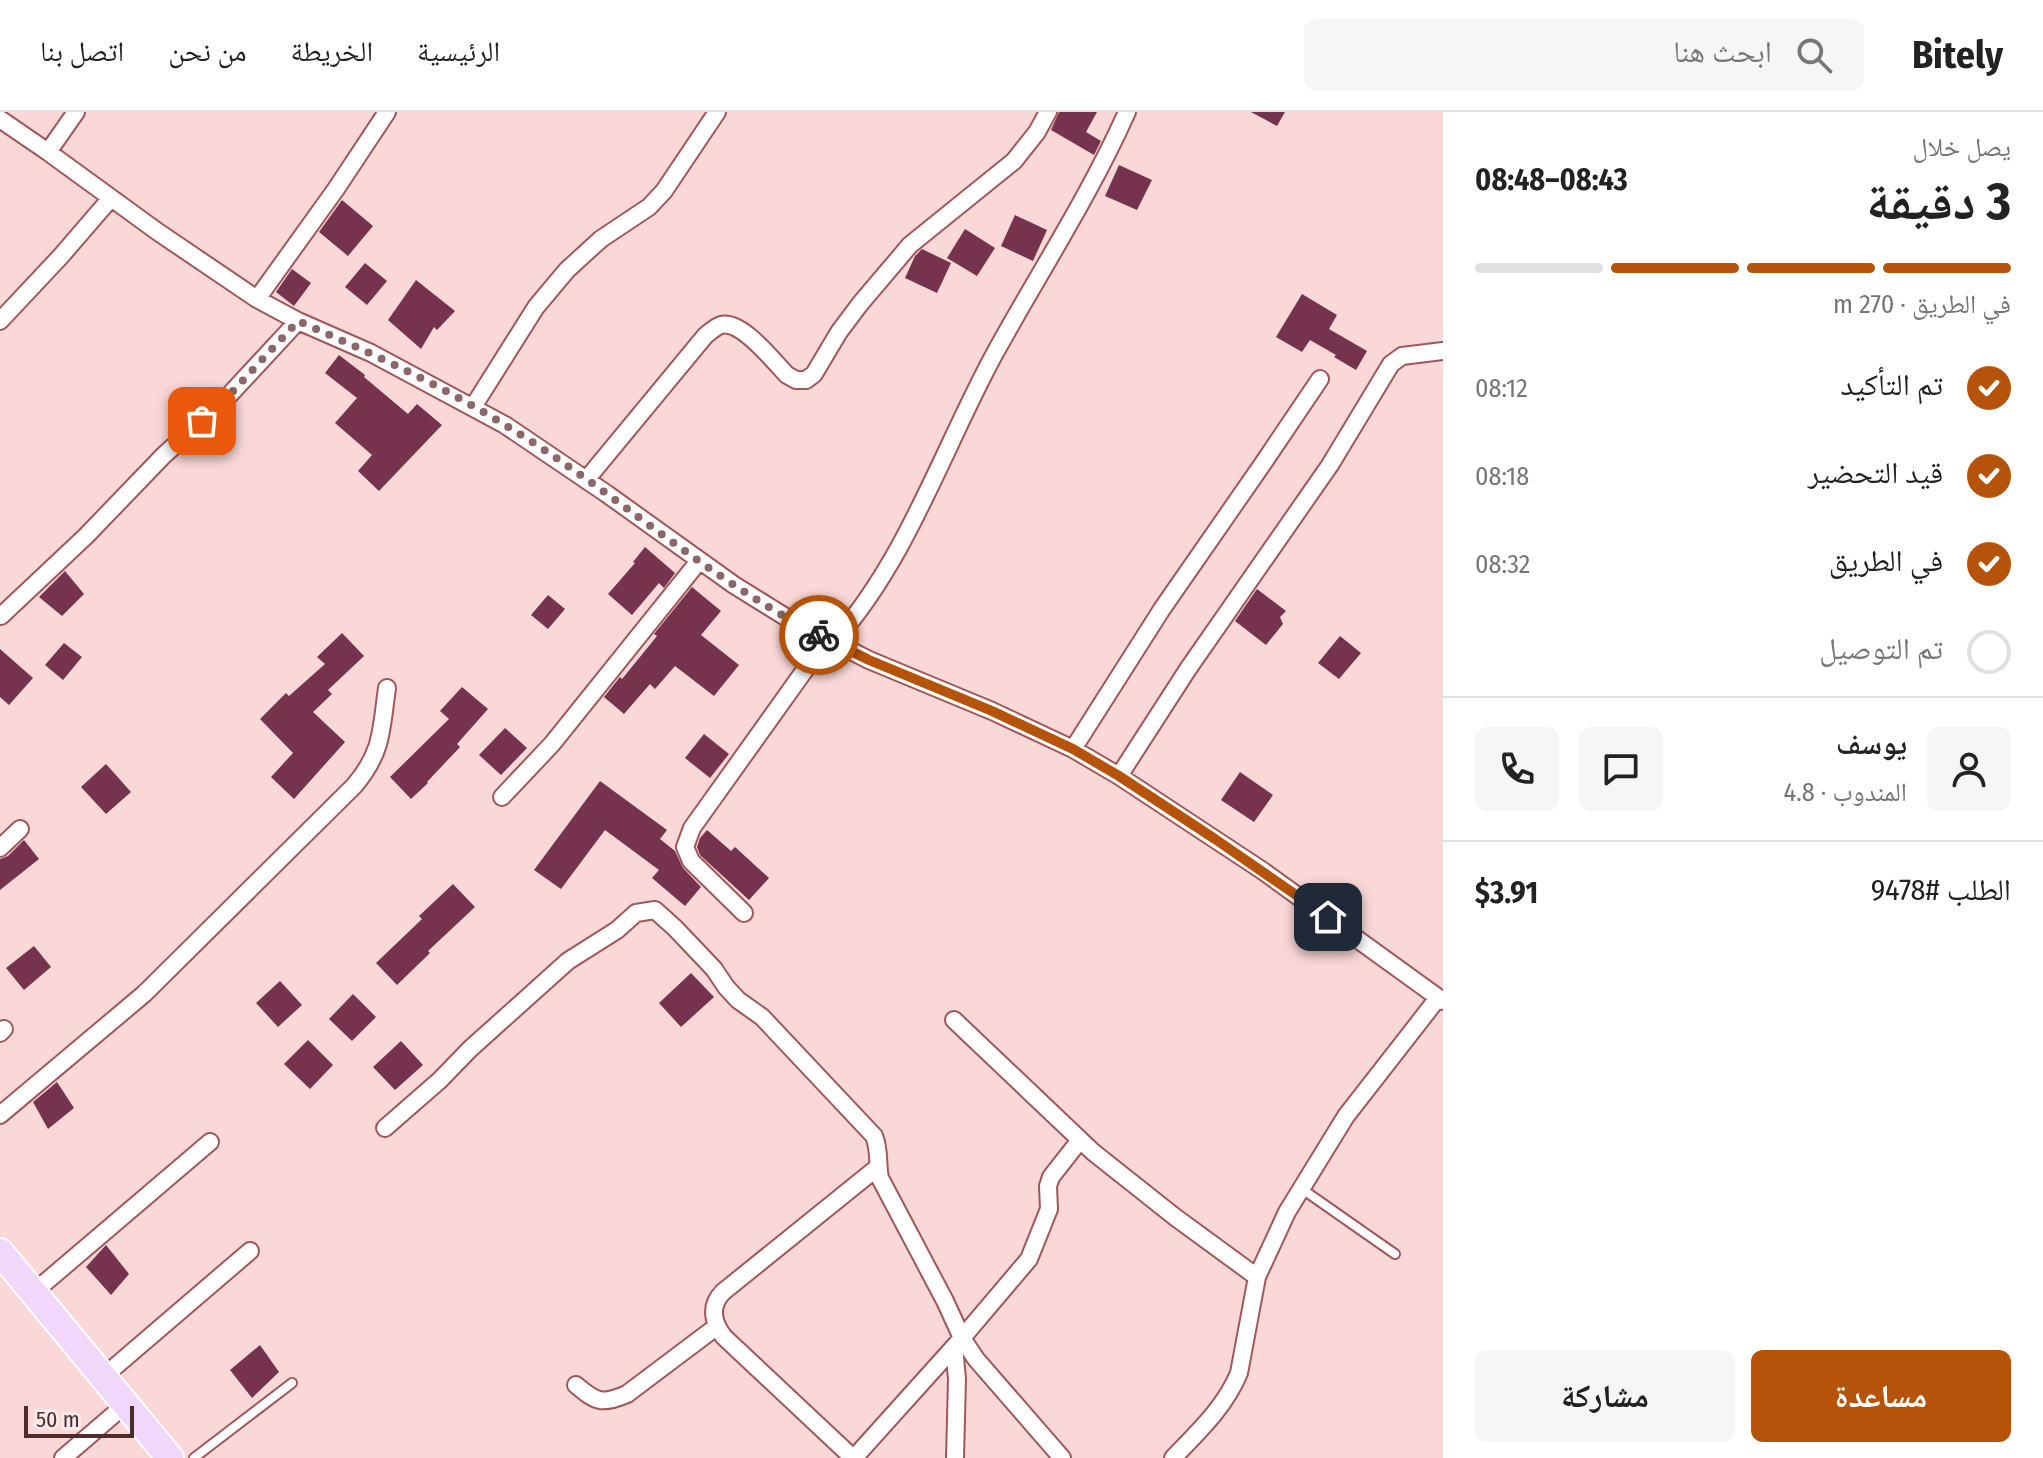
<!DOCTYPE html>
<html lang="ar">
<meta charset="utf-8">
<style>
:root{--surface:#fff;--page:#f6f6f6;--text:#222;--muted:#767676;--line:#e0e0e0;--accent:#b45309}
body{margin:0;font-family:"Fira Sans Condensed","Noto Naskh Arabic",sans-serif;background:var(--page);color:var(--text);direction:rtl;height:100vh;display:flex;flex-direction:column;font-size:30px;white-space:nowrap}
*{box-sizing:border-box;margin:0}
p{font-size:26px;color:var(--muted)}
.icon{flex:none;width:44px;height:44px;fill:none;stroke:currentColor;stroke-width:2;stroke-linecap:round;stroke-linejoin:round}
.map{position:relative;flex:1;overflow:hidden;direction:ltr}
.drawer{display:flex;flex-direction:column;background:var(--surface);width:600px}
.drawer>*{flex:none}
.scale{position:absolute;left:24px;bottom:20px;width:110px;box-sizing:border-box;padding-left:8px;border:4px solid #4d2c2d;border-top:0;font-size:22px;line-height:28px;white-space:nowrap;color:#4d2c2d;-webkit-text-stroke:6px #fceaea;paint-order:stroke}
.pin{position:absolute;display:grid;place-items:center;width:68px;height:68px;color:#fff;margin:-34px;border-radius:16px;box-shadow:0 4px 12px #0006}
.courier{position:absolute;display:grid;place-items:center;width:80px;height:80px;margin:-40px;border:6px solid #b45309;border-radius:50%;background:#fff;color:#222;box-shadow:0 2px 10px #0007}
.overview em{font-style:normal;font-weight:700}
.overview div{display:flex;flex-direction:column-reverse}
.overview{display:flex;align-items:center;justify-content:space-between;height:136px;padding:0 32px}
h1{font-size:52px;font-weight:700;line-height:60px}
.bar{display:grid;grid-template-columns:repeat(4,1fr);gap:12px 8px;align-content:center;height:96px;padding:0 32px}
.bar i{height:10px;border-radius:6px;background:var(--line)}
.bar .selected{background:var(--accent)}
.bar p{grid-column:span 4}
.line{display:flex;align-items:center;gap:20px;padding:0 32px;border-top:2px solid var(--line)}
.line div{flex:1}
.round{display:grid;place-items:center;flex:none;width:84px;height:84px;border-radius:12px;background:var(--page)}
ol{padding:0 32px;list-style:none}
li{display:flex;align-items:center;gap:24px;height:88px}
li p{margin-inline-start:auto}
li .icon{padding:8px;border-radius:50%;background:var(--accent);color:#fff;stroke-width:4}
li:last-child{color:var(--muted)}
li i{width:44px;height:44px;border:4px solid var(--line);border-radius:50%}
.cta{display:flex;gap:16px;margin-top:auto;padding:16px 32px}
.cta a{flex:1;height:92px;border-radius:12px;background:var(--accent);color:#fff;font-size:32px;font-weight:700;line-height:92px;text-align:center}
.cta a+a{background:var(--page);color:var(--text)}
header{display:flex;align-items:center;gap:48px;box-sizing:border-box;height:112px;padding:0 40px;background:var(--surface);border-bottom:2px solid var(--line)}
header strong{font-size:38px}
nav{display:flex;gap:44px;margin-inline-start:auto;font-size:28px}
.search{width:560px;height:72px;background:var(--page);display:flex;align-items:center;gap:20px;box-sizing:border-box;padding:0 28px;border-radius:12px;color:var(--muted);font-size:30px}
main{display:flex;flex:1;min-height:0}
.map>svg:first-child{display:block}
.building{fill:#75334d}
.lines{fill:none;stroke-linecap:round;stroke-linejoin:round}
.service-casing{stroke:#a0575a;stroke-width:12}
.minor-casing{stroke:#a0575a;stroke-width:20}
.primary-casing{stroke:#fff;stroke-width:30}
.service{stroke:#fff;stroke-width:8}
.minor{stroke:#fff;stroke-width:16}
.primary{stroke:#f1d7fa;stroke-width:26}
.done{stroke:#8a6869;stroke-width:8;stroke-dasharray:0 14.4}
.route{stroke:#b45309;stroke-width:10}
</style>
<header>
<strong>Bitely</strong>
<div class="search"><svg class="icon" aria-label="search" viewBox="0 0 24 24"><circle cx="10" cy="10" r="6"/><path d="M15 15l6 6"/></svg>ابحث هنا</div>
<nav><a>الرئيسية</a><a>الخريطة</a><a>من نحن</a><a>اتصل بنا</a></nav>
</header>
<main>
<section class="drawer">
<div class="overview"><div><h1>3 دقيقة</h1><p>يصل خلال</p></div><em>08:43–08:48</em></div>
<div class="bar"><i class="selected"></i><i class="selected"></i><i class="selected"></i><i></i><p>في الطريق · 270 m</p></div>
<ol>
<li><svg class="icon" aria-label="check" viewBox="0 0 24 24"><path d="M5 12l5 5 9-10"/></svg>تم التأكيد<p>08:12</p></li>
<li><svg class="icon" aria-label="check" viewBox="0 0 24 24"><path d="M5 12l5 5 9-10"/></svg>قيد التحضير<p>08:18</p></li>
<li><svg class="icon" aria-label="check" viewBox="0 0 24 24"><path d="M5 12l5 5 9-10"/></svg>في الطريق<p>08:32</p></li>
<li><i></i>تم التوصيل</li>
</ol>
<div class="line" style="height:144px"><a class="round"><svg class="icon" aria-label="person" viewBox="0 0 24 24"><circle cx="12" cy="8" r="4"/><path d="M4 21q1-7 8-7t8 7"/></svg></a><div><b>يوسف</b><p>المندوب · 4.8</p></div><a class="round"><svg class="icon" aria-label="chat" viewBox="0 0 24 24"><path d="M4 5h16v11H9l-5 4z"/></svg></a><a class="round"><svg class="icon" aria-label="phone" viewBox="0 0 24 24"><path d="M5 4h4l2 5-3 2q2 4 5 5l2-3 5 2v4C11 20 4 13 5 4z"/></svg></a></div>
<div class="line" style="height:104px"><div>الطلب #9478</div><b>$3.91</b></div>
<div class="cta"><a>مساعدة</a><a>مشاركة</a></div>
</section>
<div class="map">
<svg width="1443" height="1346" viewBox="0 0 1443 1346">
<rect width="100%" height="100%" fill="#fad8d8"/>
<!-- building -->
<path class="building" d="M1059 0H1097L1086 20 1101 29 1094 43 1051 18Z
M1251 0H1285L1277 14Z
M1119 53 1152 68 1137 98 1105 84Z
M342 88 373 114 348 144 319 120Z
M1015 103 1047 118 1033 149 1001 134Z
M965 117 995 136 977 164 947 146Z
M922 137 951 151 937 181 905 166 915 144Z
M365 151 387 169 367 193 345 175Z
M292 157 311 171 294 194 276 180Z
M416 168 455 199 437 218 434 215 421 237 388 208Z
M1302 182 1337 203 1329 217 1367 239 1356 258 1334 245 1336 243 1310 228 1302 240 1276 225Z
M339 243 365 263 364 265 408 302 417 292 442 313 379 379 358 359 372 343 335 311 357 286 325 261Z
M645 435 675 461 664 476 659 471 632 503 608 482 635 451 633 450Z
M65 459 84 482 62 504 39 485Z
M692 475 721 499 701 523 739 553 714 584 675 554 655 577 650 572 624 602 604 585 620 565 622 567 657 524 654 522Z
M1257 477 1286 499 1280 505 1283 512 1266 533 1235 509Z
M548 483 565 497 548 517 531 503Z
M342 521 364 544 328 578 332 582 313 600 345 630 294 687 271 665 293 641 260 607 286 581 289 584 325 552 317 545Z
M1340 524 1361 541 1339 567 1318 551Z
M64 531 82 545 63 568 45 553Z
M0 537 33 566 9 593 0 585Z
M462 575 488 597 457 632 460 635 427 670 428 671 411 687 390 665 449 607 440 599Z
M505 616 527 636 501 663 479 643Z
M704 622 729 642 710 666 685 646Z
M106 652 131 680 106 702 81 675Z
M1240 660 1273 683 1254 710 1221 688Z
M600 669 667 718 660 727 675 739 683 756 701 775 685 794 652 766 659 758 605 718 561 777 534 758Z
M707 718 731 739 735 735 769 766 749 788 700 743 697 735 700 726Z
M24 728 39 747 0 778V747L8 744Z
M453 772 475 795 428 839 430 841 397 873 376 851 422 807 419 804Z
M34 834 51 855 24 878 6 856Z
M691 861 714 885 681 915 659 891Z
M280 869 302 893 278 915 256 891Z
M353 882 376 905 352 929 329 907Z
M308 928 333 953 310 977 284 952Z
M401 929 423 953 395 978 373 955Z
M57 970 74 996 48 1017 33 990Z
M106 1133 129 1162 111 1183 86 1155Z
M260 1233 279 1260 252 1286 230 1258Z"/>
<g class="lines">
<!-- service casing -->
<g class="service-casing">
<path id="service" d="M1302 1077 1395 1142
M194 1346 292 1271"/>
</g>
<!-- minor casing -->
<g class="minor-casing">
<path id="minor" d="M0 7 48 40 158 120 257 187 298 209 371 241 505 313 607 382 734 473 792 509 869 548 992 599 1073 637 1119 664 1263 759 1443 889
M48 40 76 0
M257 187 336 77 387 0
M0 209 61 144 111 86
M473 295 536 195 567 158 601 127 649 95 664 79 717 0
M586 368 705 224C710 220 715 215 721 213 742 208 773 249 787 263L796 268H806L814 262 839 220 860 192 910 133 1014 49 1037 20 1048 0
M1 504 86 424 164 343 221 292 298 209
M1073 637 1162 497 1264 350 1320 267
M1119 664 1188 557 1330 353 1391 252 1402 244 1443 239
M502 685 552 632 699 449
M0 736 20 717
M744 801 691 749 685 735 692 716 812 548C819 541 828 535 835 528 907 448 944 334 995 241 1039 161 1090 83 1127 0
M954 908 1093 1040 1175 1105 1257 1165
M0 921 4 917
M0 1003 144 882 354 674C383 640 381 618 387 576
M385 1016 440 968 470 937 568 849 617 818 636 801 655 798 675 816 714 857 726 875 738 888 762 905 874 1024C880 1038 877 1052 880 1066L945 1189 962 1226 976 1247 1062 1346
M34 1180 210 1030
M954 1235 957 1267 955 1346
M103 1265 250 1139
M576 1273C596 1290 602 1293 627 1282L716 1215
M63 1346 126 1292
M853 1346 724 1225C713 1211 709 1194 723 1180L878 1055
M854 1346 962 1226 1029 1147 1049 1097 1048 1074 1051 1065 1080 1028
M1173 1346C1198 1320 1225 1295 1239 1261L1257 1165 1287 1100 1346 1004 1438 886"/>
</g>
<!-- primary casing -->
<g class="primary-casing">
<path id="primary" d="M0 1140 170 1346"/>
</g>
<!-- service -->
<use href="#service" class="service"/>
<!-- minor -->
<use href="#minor" class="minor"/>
<!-- primary -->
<use href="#primary" class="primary"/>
</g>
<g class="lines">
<!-- done -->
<path class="done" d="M202 309 221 292 298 209C369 240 439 272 505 313 613 378 706 466 819 523"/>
<!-- route -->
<path class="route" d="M819 523 869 548 992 599 1073 637 1119 664 1215 727 1328 805"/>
</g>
</svg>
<div class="scale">50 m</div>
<div class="pin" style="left:202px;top:309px;background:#ea580c"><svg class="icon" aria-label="bag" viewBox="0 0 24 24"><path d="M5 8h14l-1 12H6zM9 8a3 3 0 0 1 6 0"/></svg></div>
<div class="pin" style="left:1328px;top:805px;background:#1f2937"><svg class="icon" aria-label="home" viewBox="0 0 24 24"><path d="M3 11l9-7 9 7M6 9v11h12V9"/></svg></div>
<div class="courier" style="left:819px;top:523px"><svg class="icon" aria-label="bike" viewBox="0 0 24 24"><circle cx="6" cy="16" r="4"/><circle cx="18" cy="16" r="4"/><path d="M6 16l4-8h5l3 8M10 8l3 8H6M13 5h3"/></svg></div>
</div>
</main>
